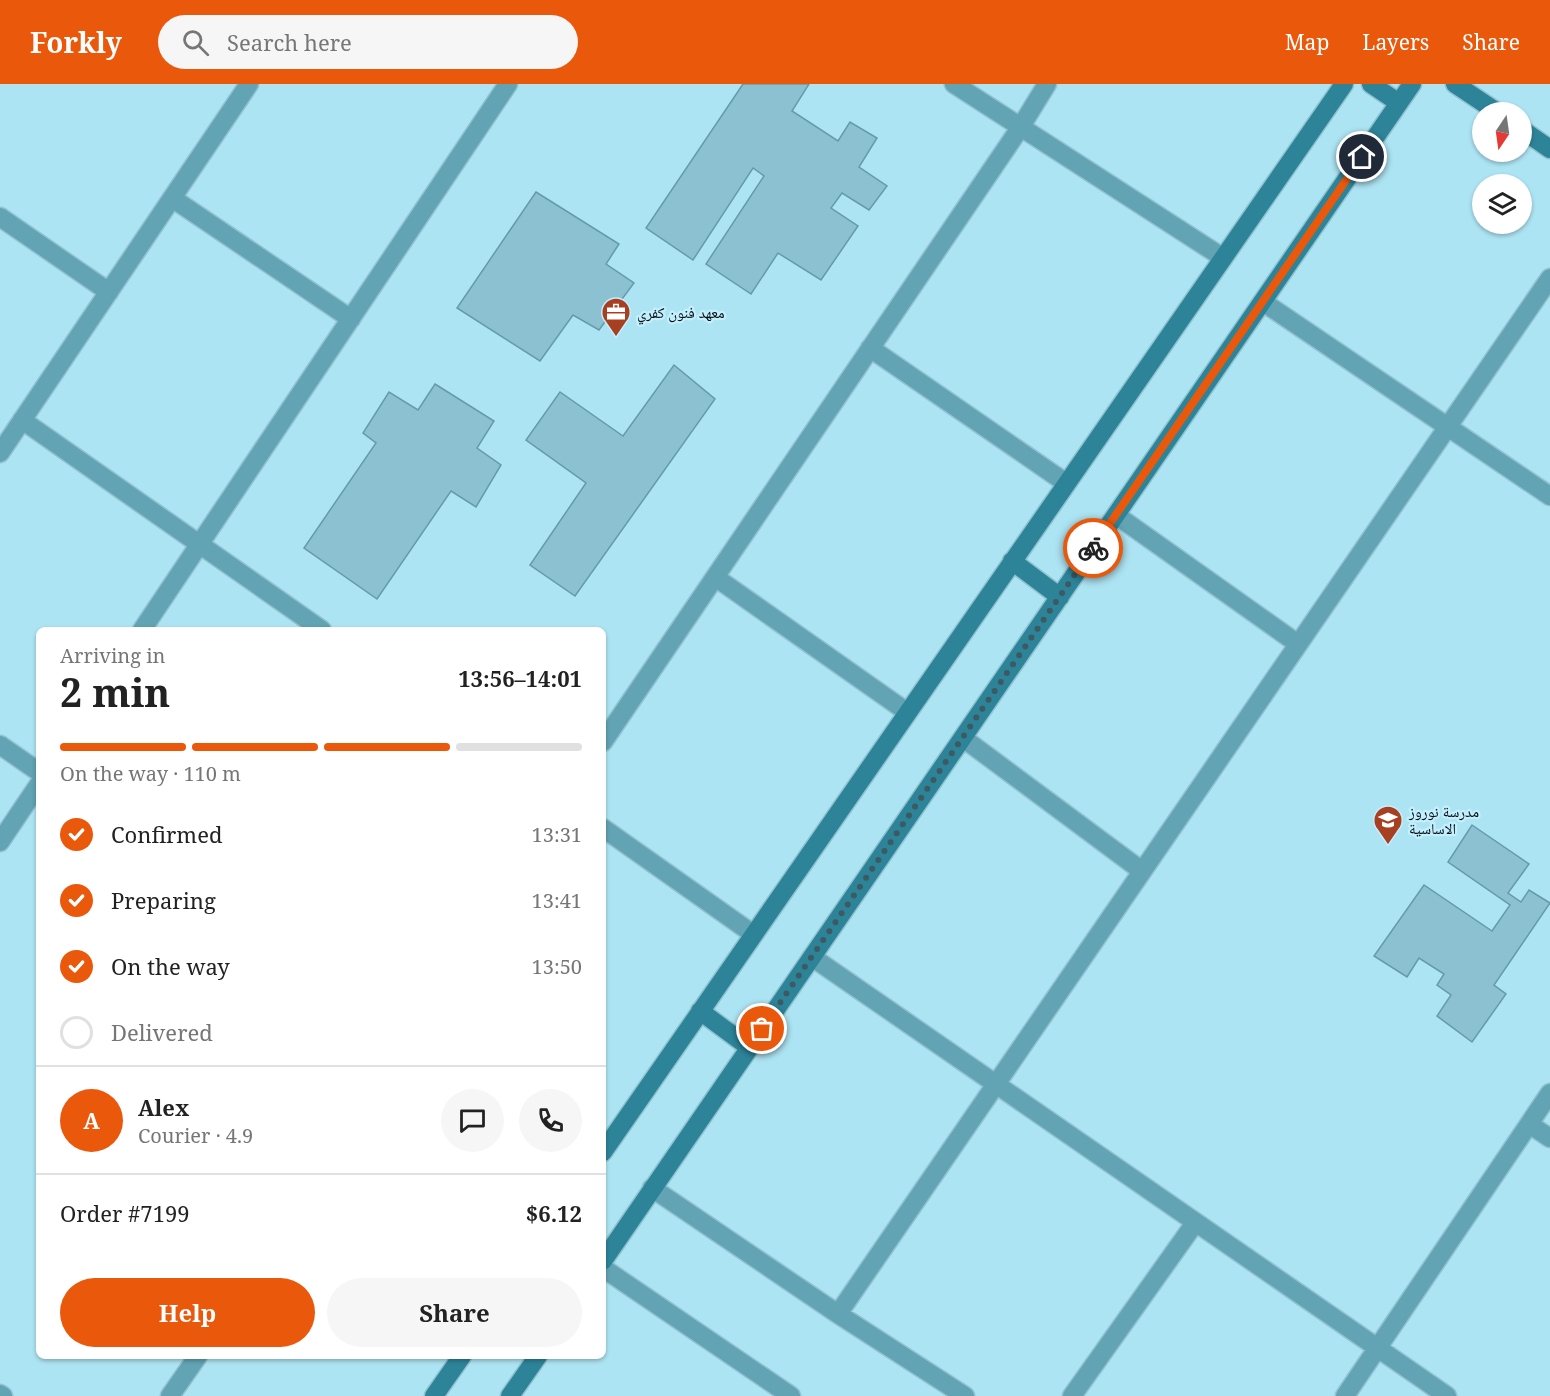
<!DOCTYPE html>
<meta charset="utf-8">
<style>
:root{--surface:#fff;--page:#f6f6f6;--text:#222;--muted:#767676;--line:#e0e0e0;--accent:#ea580c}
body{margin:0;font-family:"Noto Serif","Noto Naskh Arabic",serif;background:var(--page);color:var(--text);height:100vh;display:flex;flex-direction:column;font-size:22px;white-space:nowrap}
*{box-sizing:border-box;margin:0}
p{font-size:20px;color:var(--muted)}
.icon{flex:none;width:33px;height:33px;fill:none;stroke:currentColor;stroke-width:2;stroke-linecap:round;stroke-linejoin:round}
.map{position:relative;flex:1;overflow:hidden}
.sheet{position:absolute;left:36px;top:543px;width:570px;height:732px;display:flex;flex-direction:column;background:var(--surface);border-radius:9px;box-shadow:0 2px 4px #0004}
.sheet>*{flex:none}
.needle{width:39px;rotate:193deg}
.tools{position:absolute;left:1472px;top:18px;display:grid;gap:12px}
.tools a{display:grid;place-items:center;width:60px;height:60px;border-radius:50%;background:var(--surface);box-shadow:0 2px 4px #0004;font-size:30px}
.pin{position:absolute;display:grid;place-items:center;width:51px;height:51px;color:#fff;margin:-26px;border:3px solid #fff;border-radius:50%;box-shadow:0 2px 6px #0007}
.courier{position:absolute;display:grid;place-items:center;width:60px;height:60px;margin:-30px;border:4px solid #ea580c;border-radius:50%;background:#fff;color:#222;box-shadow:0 2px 8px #0007}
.summary em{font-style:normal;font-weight:700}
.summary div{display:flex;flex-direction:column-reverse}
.summary{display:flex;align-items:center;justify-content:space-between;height:102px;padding:0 24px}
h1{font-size:39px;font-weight:700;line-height:45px}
.bar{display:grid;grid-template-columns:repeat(4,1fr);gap:9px 6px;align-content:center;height:72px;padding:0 24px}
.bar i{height:8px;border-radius:4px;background:var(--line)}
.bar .selected{background:var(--accent)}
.bar p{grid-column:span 4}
.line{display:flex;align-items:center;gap:15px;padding:0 24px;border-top:2px solid var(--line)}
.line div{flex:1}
.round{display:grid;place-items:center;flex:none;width:63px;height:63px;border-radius:32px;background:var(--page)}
ol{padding:0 24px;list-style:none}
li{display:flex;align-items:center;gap:18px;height:66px}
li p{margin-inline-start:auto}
li .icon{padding:6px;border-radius:50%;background:var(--accent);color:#fff;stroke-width:4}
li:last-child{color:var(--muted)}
li i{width:33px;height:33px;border:3px solid var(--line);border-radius:50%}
.button{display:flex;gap:12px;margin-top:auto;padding:12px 24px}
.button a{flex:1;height:69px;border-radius:36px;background:var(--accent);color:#fff;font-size:24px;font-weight:700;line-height:69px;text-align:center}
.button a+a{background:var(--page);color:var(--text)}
header{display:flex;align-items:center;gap:36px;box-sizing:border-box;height:84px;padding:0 30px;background:var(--accent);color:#fff}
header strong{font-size:28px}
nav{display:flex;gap:33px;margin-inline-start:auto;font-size:21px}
.search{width:420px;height:54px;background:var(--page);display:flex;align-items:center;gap:15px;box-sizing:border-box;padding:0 21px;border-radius:33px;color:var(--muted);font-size:22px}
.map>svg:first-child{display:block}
.building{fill:#8bc1d0;stroke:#659aa9;stroke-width:1.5}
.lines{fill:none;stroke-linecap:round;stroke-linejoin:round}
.minor-casing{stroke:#91c2cf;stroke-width:21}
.secondary-casing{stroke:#91c2cf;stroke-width:21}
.minor{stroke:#62a3b4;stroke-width:18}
.secondary{stroke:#2d8499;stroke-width:18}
.done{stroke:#3d5962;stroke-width:6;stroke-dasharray:0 10.8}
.route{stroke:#ea580c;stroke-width:8}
.labels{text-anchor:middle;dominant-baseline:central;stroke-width:4.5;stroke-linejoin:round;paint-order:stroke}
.poi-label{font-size:15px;fill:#000e14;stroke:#c4effc;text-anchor:start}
</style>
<header>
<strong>Forkly</strong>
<div class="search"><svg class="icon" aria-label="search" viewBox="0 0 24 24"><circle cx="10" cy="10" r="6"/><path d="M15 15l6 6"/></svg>Search here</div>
<nav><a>Map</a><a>Layers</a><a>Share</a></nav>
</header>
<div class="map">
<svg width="1550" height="1312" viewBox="0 0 1550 1312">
<rect width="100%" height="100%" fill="#ade4f3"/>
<!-- building -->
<path class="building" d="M743 0H809L792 27 838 57 850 38 877 54 859 83 887 102 869 126 842 109 831 124 858 142 821 196 778 169 751 210 706 180 764 92 753 84 693 176 646 144Z
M536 108 619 160 606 180 634 199 599 246 573 231 540 277 457 224Z
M674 281 715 315 575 512 530 481 586 399 526 356 560 308 623 352Z
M435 300 494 337 477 364 501 381 476 423 451 407 377 515 304 464 376 359 363 349 389 308 418 326Z
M1472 741 1529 780 1508 809 1521 818 1529 806 1550 819 1494 901 1506 910 1472 958 1437 932 1451 911 1437 901 1444 890 1419 874 1407 893 1374 872 1424 801 1492 847 1510 821 1448 778Z"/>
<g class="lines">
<!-- minor casing -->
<g class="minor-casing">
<path id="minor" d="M954 0 1222 173
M172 114 351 235
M0 133 109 208
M1263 218 1550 412
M870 264 1066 399
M22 336 322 546
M0 369 249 0
M1116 431 1298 560
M715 493 907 628
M142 546 508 0
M963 654 1142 787
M603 658 1020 44 1047 0
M0 661 39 688
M603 744 753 850
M0 758 39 700
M812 873 1447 1312
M1529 1040 1550 1054
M652 1104 838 1230 965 1312
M603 1184 791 1312
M838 1230 1550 194
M0 1310 3 1312
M170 1312 198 1272
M1072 1312 1195 1139
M1345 1312 1550 1009"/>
</g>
<!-- secondary casing -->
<g class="secondary-casing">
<path id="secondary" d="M1371 0 1399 19
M1455 0 1497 28
M1521 45 1550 65
M1012 477 1060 513
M700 927 750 964
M603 1068 1344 0
M603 1177 1412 0
M434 1312 462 1272
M510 1312 538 1272"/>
</g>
<!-- minor -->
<use href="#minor" class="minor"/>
<!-- secondary -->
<use href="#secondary" class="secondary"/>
</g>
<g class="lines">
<!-- done -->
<path class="done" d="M762 945 1093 464"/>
<!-- route -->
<path class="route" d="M1093 464 1362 73"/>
</g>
<!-- icons -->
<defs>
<g id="office-pin" transform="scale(1.5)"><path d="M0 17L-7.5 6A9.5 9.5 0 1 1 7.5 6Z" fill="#a73f20" stroke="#c4effc"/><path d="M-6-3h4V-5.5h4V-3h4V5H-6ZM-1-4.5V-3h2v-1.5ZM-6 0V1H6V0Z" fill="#fff"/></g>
<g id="school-pin" transform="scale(1.5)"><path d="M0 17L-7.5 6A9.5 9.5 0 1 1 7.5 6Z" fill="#a73f20" stroke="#c4effc"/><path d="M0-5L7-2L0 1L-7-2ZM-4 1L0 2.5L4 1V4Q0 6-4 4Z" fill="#fff"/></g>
</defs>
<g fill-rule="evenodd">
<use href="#office-pin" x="616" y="228"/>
<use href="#school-pin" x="1388" y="736"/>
</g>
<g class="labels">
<!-- poi labels -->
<g class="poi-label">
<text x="637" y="228">معهد فنون كفري</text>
<text x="1409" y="727">مدرسة نوروز<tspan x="1409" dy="17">الاساسية</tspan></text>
</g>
</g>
</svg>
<div class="tools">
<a><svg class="needle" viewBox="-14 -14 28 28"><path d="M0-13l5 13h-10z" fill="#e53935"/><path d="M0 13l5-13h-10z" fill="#767676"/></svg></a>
<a><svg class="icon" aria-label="layers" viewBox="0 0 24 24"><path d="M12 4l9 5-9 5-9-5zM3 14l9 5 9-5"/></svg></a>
</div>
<div class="pin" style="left:762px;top:945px;background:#ea580c"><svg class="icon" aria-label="bag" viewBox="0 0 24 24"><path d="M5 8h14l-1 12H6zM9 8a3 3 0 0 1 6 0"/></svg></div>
<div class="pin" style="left:1362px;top:73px;background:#1f2937"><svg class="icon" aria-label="home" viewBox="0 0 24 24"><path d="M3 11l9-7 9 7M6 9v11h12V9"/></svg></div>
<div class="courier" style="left:1093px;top:464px"><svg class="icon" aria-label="bike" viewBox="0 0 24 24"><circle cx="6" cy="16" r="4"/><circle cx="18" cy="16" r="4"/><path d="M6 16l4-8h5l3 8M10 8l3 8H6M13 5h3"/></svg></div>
<section class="sheet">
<div class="summary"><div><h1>2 min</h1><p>Arriving in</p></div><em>13:56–14:01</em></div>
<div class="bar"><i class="selected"></i><i class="selected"></i><i class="selected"></i><i></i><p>On the way · 110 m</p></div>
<ol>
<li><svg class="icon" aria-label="check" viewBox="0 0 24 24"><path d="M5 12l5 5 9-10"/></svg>Confirmed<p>13:31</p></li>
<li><svg class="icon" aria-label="check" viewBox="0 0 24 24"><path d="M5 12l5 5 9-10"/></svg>Preparing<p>13:41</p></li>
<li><svg class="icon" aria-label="check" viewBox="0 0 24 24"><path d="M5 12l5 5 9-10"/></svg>On the way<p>13:50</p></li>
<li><i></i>Delivered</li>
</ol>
<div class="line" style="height:108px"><b class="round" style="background:var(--accent);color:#fff">A</b><div><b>Alex</b><p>Courier · 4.9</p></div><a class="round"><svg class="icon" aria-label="chat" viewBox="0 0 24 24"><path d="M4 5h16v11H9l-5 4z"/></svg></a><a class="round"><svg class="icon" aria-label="phone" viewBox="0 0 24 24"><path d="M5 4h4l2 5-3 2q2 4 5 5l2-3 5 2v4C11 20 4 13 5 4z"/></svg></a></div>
<div class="line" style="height:78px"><div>Order #7199</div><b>$6.12</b></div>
<div class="button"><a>Help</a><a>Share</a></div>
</section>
</div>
